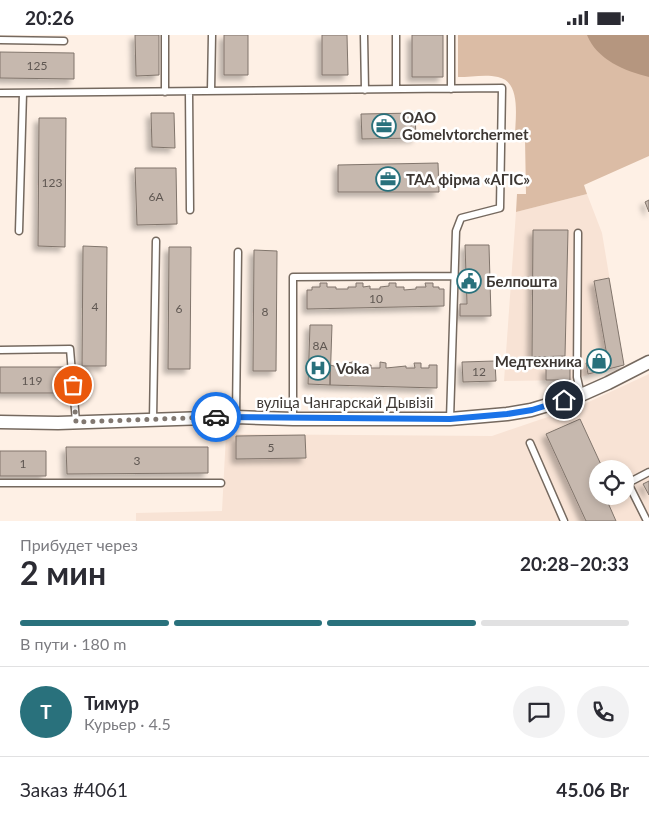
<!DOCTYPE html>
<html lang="ru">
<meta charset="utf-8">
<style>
:root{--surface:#fff;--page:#f2f2f3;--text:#2b2b33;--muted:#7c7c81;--line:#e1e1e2;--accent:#29717c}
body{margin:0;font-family:Lato,sans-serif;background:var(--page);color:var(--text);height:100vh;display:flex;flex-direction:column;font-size:19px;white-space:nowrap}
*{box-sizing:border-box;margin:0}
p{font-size:16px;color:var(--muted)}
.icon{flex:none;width:28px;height:28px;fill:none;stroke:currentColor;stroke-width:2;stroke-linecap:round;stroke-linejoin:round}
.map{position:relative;height:486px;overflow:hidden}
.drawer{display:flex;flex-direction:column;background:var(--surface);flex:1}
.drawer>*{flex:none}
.controls{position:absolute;left:589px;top:425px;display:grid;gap:10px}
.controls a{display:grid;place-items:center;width:45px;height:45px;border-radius:50%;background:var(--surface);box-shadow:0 2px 8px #0003;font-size:25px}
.pin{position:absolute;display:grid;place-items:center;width:42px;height:42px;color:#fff;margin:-21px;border:2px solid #fff;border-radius:50%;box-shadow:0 1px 5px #0007}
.courier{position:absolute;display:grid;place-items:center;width:50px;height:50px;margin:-25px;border:4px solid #1a73e8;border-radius:50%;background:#fff;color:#222;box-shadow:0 1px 6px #0007}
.overview em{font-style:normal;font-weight:700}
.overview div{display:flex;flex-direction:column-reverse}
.overview{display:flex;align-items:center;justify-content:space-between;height:85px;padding:0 20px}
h1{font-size:32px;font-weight:700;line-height:38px}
.bar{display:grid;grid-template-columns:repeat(4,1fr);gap:8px 5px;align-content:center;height:60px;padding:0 20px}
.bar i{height:6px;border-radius:4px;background:var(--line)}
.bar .selected{background:var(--accent)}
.bar p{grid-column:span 4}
.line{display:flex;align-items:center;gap:12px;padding:0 20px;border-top:1px solid var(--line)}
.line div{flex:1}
.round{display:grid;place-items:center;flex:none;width:52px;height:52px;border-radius:26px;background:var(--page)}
.status{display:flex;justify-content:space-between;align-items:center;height:35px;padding:0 25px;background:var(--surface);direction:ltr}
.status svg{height:14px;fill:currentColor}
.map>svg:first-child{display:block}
.built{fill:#f8e3d5;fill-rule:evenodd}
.green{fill:#dbbca5}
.water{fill:#b5967f}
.building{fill:#c6b8ae;stroke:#81756c;filter:url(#shadow)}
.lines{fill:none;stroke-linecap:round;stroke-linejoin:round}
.service-casing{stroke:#75695f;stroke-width:9}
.minor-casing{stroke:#75695f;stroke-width:15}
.service{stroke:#fff;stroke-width:6}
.minor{stroke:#fff;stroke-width:12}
.done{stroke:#817871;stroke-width:5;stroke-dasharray:0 9}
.route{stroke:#1a73e8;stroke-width:6}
.labels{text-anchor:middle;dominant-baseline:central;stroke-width:5;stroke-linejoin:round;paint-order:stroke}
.number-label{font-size:12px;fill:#5f5752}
.poi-label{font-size:15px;font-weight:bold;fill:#3d3733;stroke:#fff;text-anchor:start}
.street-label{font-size:15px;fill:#3d3733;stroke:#fff}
</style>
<div class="status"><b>20:26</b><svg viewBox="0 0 49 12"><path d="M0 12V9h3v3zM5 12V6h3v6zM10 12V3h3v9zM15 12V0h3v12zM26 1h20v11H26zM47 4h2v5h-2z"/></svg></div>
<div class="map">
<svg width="649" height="486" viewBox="0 0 649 486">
<defs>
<filter id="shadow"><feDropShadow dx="-4.5" dy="4.5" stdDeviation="2.5" flood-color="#0004"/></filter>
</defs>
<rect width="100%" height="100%" fill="#fef0e5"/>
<!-- built -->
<path class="built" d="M587 159 602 198 624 330 570 345 504 346 516 177Z
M649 339V486H136V478L222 476 226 399 492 401 580 371ZM598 434H625V461H598Z"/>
<!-- green -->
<path class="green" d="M458 0H649V121L584 150 587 159 516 177 517 159H526L525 104 515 102C515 84 522 47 498 42 486 39 471 42 458 42Z"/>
<!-- water -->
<path class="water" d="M587 0H649V42C625 36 597 25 587 0Z"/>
<!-- building -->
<path class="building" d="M135 0H159V40L136 41Z
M224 0H248V40H224Z
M322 0H347L348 40H322Z
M412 0H443V42H412Z
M0 17 74 18V44L0 43Z
M151 78H174L175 113 152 112Z
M415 78 416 103 362 104 361 79Z
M39 83H66L65 212 38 211Z
M438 128 439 157H338V130Z
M135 133H176L177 189 137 190Z
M649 165V177L645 167Z
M533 195H568L565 321 532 322Z
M465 210H489L491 281H460V269H467Z
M83 211 107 212 106 331H82Z
M169 212H191L190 334H168Z
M254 215 277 216 276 336H253Z
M609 243 624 330 588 339 586 328 607 321 594 246Z
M320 248H327V252H336V254H348V252H356V248H363V252L370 251V254H380V252L389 251V248H396V252H404V255L416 254V252H426L425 248H433V252H439V254H444V271L307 274V255H312V252H320Z
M310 290H332L330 350 308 349Z
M495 326 496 346 463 347 462 327Z
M353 327V332L371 330V333H380V327L386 328V333L406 331V333H415L414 328H421V333H429V330H437V353L330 350V330L341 333 347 332V328Z
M0 332H65V358H0Z
M546 333H570V345H546Z
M580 384 603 434H598V461H605L616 486H586L546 399Z
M305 400 306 423 236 424V401Z
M66 412H208V438L67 439Z
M0 416H46V441H0Z
M649 446V460L643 449Z"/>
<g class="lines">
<!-- service casing -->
<g class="service-casing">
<path id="service" d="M165 0V57
M364 0 365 55
M396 0V54
M451 0V54
M0 5 64 6
M211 56 212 0
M189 57 190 175
M0 58 502 53 500 173 461 183 456 196 450 384
M19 196 23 58
M578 198 577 342 581 360
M0 315 70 314 76 387
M236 382 238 217
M293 384V242L454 241
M153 385 156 206
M530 408 564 486
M0 448H221
M647 486 628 448 649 437"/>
</g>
<!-- minor casing -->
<g class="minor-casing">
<path id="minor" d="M0 387 58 388 236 382 293 384H450L507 379 531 375 581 360 608 348 649 327"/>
</g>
<!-- service -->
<use href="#service" class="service"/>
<!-- minor -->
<use href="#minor" class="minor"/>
</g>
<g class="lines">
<!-- done -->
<path class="done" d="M73 350 76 387 216 382"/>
<!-- route -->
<path class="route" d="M216 382 450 384 507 379 532 375 564 365"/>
</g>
<!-- icons -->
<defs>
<g id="office-ring" transform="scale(1.25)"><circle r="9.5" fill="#fff" stroke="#29717c" stroke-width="1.5"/><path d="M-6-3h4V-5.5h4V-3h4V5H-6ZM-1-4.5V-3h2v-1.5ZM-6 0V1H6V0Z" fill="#29717c"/></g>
<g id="civic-ring" transform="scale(1.25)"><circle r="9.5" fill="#fff" stroke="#29717c" stroke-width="1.5"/><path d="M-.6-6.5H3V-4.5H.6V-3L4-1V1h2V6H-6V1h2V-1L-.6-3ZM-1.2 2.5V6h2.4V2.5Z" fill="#29717c"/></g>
<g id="shop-ring" transform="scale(1.25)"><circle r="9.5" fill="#fff" stroke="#29717c" stroke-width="1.5"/><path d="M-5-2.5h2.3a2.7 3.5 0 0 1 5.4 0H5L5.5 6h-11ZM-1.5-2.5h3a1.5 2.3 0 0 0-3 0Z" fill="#29717c"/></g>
<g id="hospital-ring" transform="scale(1.25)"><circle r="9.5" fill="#fff" stroke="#29717c" stroke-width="1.5"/><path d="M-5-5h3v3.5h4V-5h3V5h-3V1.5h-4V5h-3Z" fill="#29717c"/></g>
</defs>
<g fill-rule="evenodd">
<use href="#office-ring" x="384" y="91"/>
<use href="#office-ring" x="388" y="144"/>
<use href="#civic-ring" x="469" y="246"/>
<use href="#shop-ring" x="599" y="326"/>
<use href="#hospital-ring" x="318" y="333"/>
</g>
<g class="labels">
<!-- number labels -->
<g class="number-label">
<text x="37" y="30">125</text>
<text x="52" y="147">123</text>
<text x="156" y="161">6А</text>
<text x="376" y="263">10</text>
<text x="95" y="271">4</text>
<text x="179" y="273">6</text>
<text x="265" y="276">8</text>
<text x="320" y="310">8А</text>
<text x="479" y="336">12</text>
<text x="32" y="345">119</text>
<text x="271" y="412">5</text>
<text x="137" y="425">3</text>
<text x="23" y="428">1</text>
</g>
<!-- poi labels -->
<g class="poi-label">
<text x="402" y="82">OAO<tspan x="402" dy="17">Gomelvtorchermet</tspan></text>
<text x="406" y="144">ТАА фірма «АГІС»</text>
<text x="486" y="246">Белпошта</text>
<text x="582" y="326" text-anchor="end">Медтехника</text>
<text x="336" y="333">Voka</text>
</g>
<!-- street labels -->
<g class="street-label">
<text x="345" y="367">вуліца Чангарскай Дывізіі</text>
</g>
</g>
</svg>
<div class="controls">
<a><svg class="icon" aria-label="locate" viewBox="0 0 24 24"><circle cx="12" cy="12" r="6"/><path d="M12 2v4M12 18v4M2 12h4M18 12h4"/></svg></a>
</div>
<div class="pin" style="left:73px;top:350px;background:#ea580c"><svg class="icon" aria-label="bag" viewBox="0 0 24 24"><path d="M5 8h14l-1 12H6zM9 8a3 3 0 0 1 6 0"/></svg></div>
<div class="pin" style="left:564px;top:365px;background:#1f2937"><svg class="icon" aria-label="home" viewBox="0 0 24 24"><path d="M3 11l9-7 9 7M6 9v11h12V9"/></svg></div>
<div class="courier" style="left:216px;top:382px"><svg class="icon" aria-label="car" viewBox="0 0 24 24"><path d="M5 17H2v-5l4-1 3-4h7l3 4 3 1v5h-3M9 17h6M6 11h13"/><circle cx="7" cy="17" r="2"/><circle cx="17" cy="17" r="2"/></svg></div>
</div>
<section class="drawer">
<div class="overview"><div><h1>2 мин</h1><p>Прибудет через</p></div><em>20:28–20:33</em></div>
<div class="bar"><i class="selected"></i><i class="selected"></i><i class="selected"></i><i></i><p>В пути · 180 m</p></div>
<div class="line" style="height:90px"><b class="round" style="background:var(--accent);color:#fff">Т</b><div><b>Тимур</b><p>Курьер · 4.5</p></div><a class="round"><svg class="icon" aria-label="chat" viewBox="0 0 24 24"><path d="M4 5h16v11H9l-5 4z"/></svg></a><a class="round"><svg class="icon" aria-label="phone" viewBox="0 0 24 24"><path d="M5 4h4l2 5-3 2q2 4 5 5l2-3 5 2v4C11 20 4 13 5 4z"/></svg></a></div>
<div class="line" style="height:65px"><div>Заказ #4061</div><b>45.06 Br</b></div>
</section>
